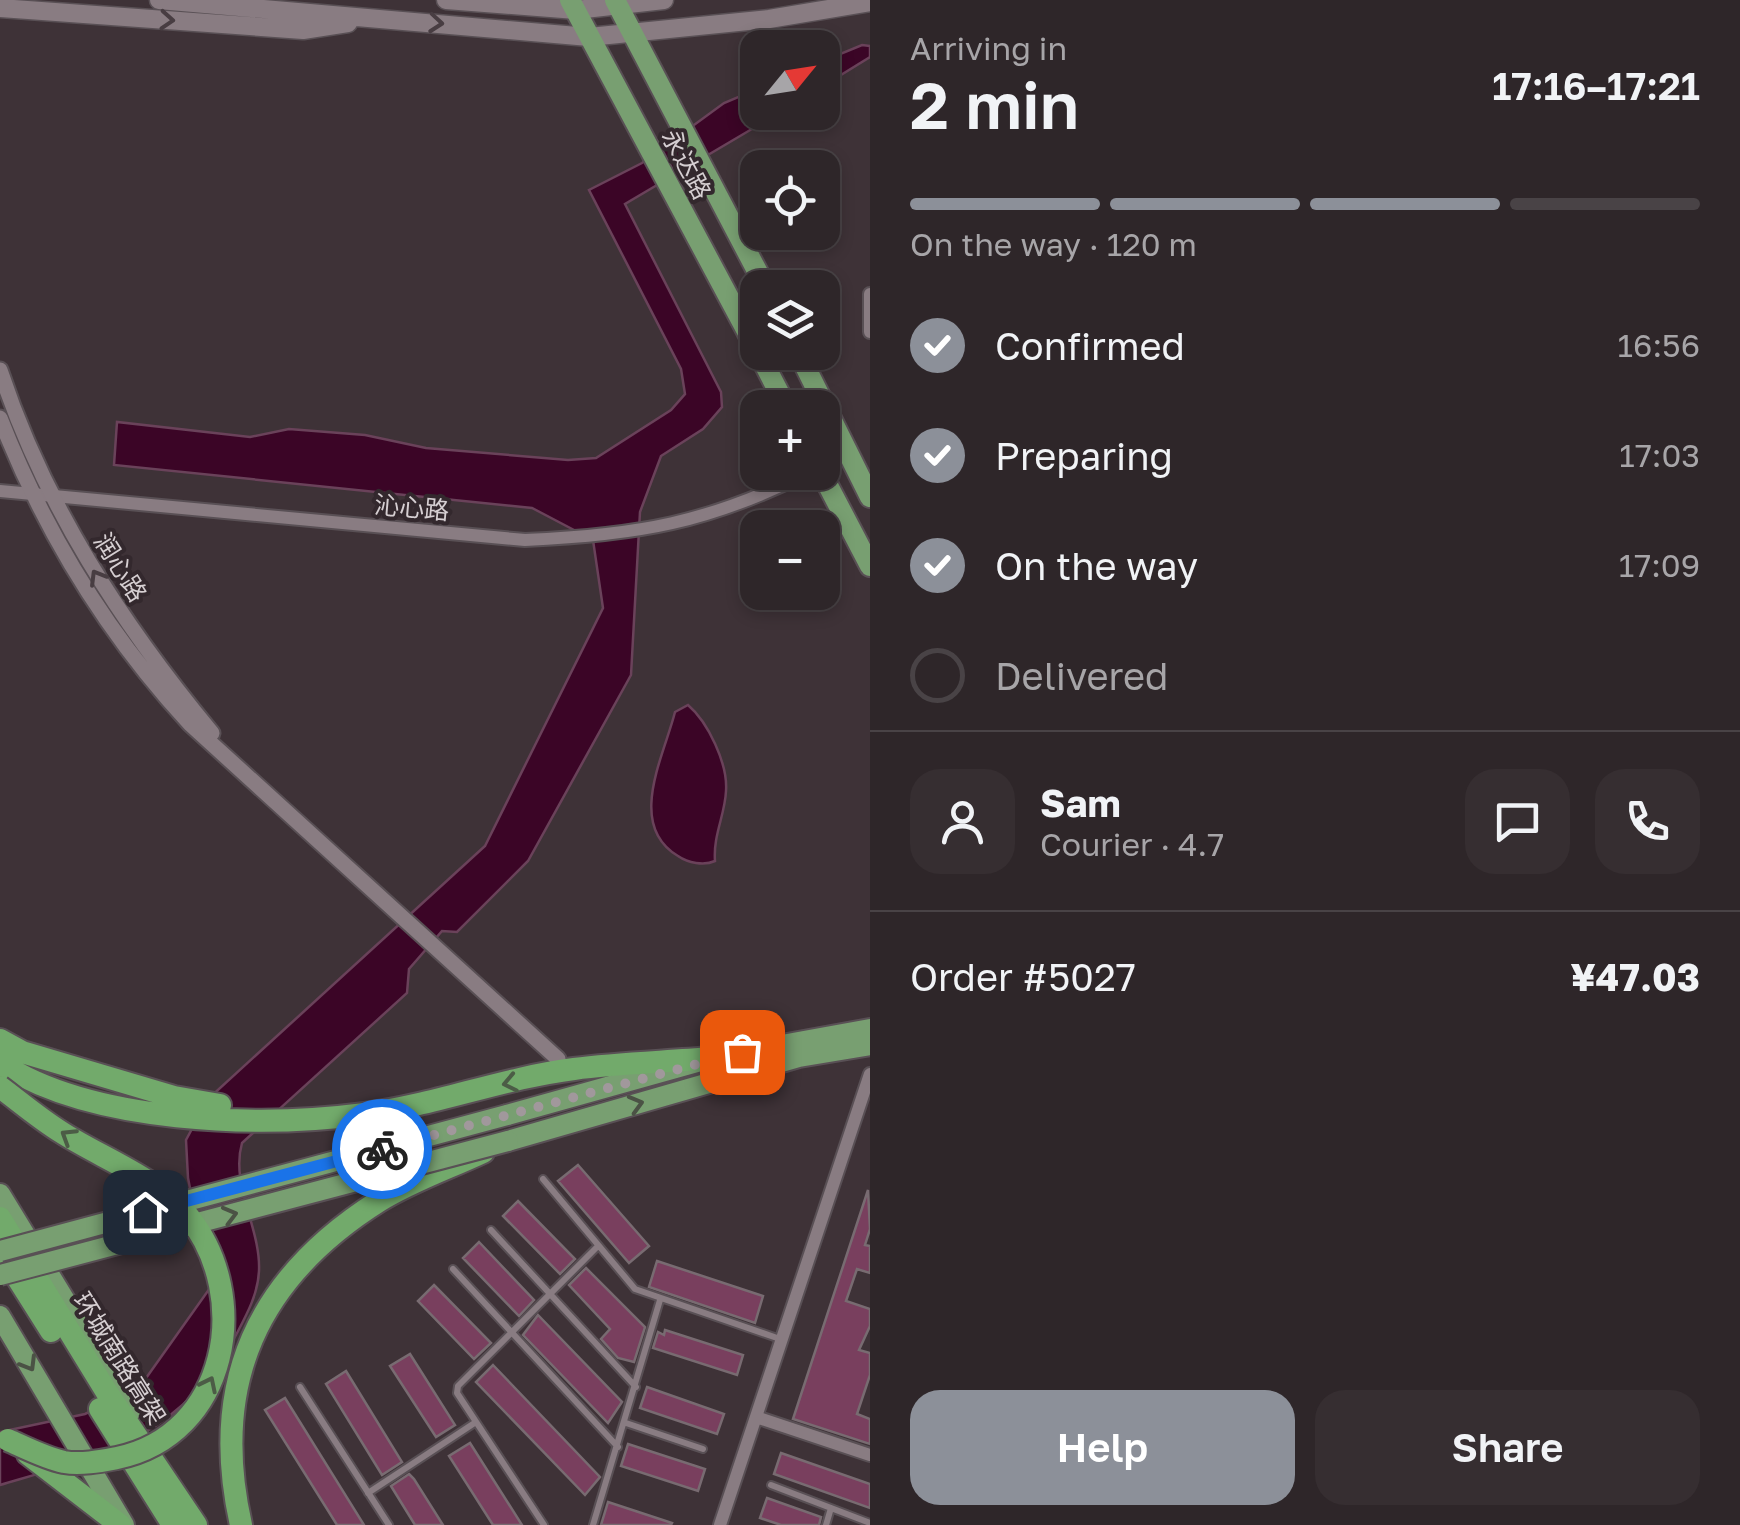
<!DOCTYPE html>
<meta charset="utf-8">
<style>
:root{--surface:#2e2629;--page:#362e31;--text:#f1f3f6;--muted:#a7a5a8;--line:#494346;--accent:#8c9099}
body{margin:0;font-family:"Golos Text","Noto Sans SC",sans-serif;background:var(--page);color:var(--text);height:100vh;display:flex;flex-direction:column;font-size:38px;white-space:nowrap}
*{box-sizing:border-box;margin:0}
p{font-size:32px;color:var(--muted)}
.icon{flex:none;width:55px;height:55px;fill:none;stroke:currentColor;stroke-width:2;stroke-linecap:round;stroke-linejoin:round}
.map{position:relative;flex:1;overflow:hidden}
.side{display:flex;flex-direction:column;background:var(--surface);width:870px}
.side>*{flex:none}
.needle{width:65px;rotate:60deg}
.fabs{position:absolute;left:740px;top:30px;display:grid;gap:20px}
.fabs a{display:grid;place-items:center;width:100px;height:100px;border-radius:20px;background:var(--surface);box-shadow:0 5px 15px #0003,0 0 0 2px var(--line);font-size:50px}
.pin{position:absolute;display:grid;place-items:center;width:85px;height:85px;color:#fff;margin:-42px;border-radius:20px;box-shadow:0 5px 15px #0006}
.courier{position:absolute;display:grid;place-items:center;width:100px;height:100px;margin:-50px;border:8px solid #1a73e8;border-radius:50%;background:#fff;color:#222;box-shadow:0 2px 12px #0007}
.summary em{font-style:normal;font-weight:600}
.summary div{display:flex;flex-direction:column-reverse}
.summary{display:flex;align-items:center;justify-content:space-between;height:170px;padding:0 40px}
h1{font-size:65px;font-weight:600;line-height:75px}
.bar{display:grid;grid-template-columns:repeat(4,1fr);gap:15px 10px;align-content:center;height:120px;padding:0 40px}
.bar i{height:12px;border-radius:8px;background:var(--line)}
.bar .active{background:var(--accent)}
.bar p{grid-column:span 4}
.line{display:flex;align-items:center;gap:25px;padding:0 40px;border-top:2px solid var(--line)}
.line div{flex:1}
.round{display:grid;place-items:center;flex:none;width:105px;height:105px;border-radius:30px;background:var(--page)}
ol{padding:0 40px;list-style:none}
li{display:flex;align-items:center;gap:30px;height:110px}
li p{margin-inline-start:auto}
li .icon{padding:10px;border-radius:50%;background:var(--accent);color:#fff;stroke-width:4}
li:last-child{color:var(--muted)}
li i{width:55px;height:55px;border:5px solid var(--line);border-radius:50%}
.button{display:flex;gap:20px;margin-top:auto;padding:20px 40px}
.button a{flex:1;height:115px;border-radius:30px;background:var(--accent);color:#fff;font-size:40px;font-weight:600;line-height:115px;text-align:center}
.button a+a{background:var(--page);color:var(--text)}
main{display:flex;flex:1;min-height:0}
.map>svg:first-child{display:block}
.water{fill:#3b0526;stroke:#6a425a;stroke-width:2.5}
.building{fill:#793f5e;stroke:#786b71;stroke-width:2.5}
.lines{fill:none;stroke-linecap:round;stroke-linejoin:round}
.service-casing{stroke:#595055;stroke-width:10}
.minor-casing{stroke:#595055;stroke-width:16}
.tertiary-casing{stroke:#595055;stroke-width:19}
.secondary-casing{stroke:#595055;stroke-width:21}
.primary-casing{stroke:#595055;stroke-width:24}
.trunk-casing{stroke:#595055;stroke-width:26}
.service{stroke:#897c82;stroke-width:6}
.minor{stroke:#897c82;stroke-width:12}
.tertiary{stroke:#897c82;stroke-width:15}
.secondary{stroke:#897c82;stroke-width:18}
.primary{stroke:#789f71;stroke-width:20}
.trunk{stroke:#72aa6b;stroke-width:22}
.primary-bridge-casing{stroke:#595055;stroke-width:24;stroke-linecap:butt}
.trunk-bridge-casing{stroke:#595055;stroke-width:26;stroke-linecap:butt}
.primary-bridge{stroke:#789f71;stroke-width:20}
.trunk-bridge{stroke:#72aa6b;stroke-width:22}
.oneway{stroke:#483d42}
.oneway2{stroke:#4c5c46}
.oneway3{stroke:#4b5245}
.done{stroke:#a1989c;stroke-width:10;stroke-dasharray:0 18}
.route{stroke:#1a73e8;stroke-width:12}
.labels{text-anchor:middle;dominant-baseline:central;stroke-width:8;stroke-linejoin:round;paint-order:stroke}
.street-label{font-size:25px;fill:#d6cfd2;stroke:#33282d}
</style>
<main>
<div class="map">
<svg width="870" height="1525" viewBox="0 0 870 1525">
<rect width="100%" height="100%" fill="#3e3237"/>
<!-- water -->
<path class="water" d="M862 45 870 46V57L823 86V61Z
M757 89 758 112 779 113 625 204 721 392 722 407 703 429 661 456 640 512 631 675 528 861 457 932 442 931 409 969 407 993 242 1143C230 1185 261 1228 259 1271 258 1294 247 1314 236 1335 180 1438 105 1454 0 1485V1432L85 1414 139 1388 210 1288 188 1178 186 1140 208 1099 485 846 603 608 593 540 532 508 114 465 117 422 250 437 289 429 365 435 426 448 568 460 596 458 671 410 685 394 681 369 589 190 642 163 724 103Z
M688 705C708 722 728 764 726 791 725 815 713 835 715 861 704 866 688 863 678 856 626 825 664 756 675 712Z"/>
<!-- building -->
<path class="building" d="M578 1165 649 1246 629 1263 558 1181Z
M868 1190 870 1229 865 1245 870 1246V1273L857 1269 846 1301 870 1309V1326L859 1350 870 1353V1375L857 1414 870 1419V1444L793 1419Z
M518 1201 575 1259 560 1274 503 1216Z
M479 1242 534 1300 519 1316 463 1258Z
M657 1261 763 1296 755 1323 649 1287Z
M586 1268 645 1327 634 1362 618 1358 601 1339 610 1329 569 1285Z
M434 1285 491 1343 474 1359 418 1301Z
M538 1315 622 1402 608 1423 523 1335Z
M665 1330 743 1355 737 1375 653 1348 658 1332 664 1335Z
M410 1354 455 1425 436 1437 390 1366Z
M493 1365 600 1477 585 1495 476 1382Z
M346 1371 402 1462 382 1475 326 1384Z
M647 1387 724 1414 717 1434 640 1408Z
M285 1398 364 1525H337L265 1410Z
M470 1443 522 1525H493L449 1456Z
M628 1444 705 1469 698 1491 621 1466Z
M781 1453 870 1484V1508L774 1474Z
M409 1474 414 1479 443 1525H415L391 1486Z
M767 1498 821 1517 819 1525H781L760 1518Z
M608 1502 672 1523 671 1525H601Z"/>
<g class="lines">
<!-- service casing -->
<g class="service-casing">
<path id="service" d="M543 1179 635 1289 780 1339
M491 1230 636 1387
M453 1269 618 1447
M300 1387 389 1525
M626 1423 703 1449
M771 1485 870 1523
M368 1493 476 1422
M544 1525 457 1393 458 1386 598 1246
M593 1525 660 1300
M826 1525 831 1508"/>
</g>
<!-- minor casing -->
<g class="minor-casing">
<path id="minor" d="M870 294V332
M0 491 525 540C638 535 708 523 810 472
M756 1417 870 1455
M720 1525 870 1074"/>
</g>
<!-- tertiary casing -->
<g class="tertiary-casing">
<path id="tertiary" d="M0 370C45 506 121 623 212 733
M0 418C45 533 106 633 190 724L558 1059"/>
</g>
<!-- secondary casing -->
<g class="secondary-casing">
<path id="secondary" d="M159 0 589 37 769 19 870 2
M446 0 576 10 664 0
M0 8 303 30 348 23"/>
</g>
<!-- primary casing -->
<g class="primary-casing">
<path id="primary" d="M570 0 758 352
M615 0 766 288
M758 352 787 408
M798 352 870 497
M821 472 870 566
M507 1115 711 1058 870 1029
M508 1141 799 1057 870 1045
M0 1194 132 1410
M0 1316 124 1525"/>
</g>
<!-- trunk casing -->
<g class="trunk-casing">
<path id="trunk" d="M0 1040 22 1052 174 1097 220 1105
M0 1063C92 1123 258 1128 365 1114 435 1105 503 1078 574 1069 619 1063 665 1062 711 1058
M0 1218 106 1391 196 1525
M0 1250 51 1331
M100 1409 173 1525
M28 1454 120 1525
M241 1525C209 1383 257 1278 379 1201 411 1181 449 1168 483 1152"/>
</g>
<!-- service -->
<use href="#service" class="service"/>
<!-- minor -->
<use href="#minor" class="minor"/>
<!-- tertiary -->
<use href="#tertiary" class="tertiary"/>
<!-- secondary -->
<use href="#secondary" class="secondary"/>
<!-- primary -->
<use href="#primary" class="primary"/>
<!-- trunk -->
<use href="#trunk" class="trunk"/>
<!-- primary-bridge casing -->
<g class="primary-bridge-casing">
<path id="primary-bridge" d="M0 1251 507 1115
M0 1275 508 1141"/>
</g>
<!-- trunk-bridge casing -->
<g class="trunk-bridge-casing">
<path id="trunk-bridge" d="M0 1087C20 1102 40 1119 61 1132 101 1158 158 1178 188 1216 253 1297 228 1435 117 1458 101 1461 81 1465 64 1462 45 1458 26 1448 8 1440"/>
</g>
<!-- primary-bridge -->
<use href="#primary-bridge" class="primary-bridge"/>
<!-- trunk-bridge -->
<use href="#trunk-bridge" class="trunk-bridge"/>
</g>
<!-- one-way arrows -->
<defs><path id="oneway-chevron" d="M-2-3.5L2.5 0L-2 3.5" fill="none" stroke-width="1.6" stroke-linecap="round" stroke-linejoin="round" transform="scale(2.5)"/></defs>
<g class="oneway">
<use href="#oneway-chevron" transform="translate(167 20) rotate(4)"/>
<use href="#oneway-chevron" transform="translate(436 23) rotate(5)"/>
<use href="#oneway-chevron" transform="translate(97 577) rotate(-121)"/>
</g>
<g class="oneway2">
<use href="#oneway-chevron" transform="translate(510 1083) rotate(168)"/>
<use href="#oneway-chevron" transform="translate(68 1136) rotate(-148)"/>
<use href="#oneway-chevron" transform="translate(209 1384) rotate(-64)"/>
</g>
<g class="oneway3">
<use href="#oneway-chevron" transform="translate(636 1104) rotate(-16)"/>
<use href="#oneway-chevron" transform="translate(230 1215) rotate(-15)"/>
<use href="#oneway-chevron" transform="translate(29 1364) rotate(59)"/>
</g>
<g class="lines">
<!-- done -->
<path class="done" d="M382 1149 742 1052"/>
<!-- route -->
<path class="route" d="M145 1212 382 1149"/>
</g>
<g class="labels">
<!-- street labels -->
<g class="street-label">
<text transform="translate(687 164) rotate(62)">永达路</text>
<text transform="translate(412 507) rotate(5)">沁心路</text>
<text transform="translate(121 567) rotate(58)">润心路</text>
<text transform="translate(120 1358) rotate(58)">环城南路高架</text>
</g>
</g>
</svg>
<div class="fabs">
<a><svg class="needle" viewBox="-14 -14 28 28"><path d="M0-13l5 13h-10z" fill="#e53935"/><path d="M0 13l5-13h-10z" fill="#a7a5a8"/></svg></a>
<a><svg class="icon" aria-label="locate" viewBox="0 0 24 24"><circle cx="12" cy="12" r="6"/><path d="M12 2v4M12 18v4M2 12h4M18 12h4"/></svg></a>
<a><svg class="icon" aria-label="layers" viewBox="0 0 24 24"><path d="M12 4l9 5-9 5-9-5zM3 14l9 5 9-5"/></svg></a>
<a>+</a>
<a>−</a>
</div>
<div class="pin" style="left:742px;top:1052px;background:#ea580c"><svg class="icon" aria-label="bag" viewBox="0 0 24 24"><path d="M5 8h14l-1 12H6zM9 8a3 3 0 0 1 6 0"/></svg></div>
<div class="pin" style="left:145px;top:1212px;background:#1f2937"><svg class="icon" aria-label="home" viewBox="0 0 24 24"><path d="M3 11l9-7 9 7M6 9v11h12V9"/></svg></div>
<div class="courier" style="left:382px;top:1149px"><svg class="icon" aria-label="bike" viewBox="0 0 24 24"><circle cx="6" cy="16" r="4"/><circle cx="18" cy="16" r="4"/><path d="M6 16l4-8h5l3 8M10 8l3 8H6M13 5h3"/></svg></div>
</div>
<section class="side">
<div class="summary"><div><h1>2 min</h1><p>Arriving in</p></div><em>17:16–17:21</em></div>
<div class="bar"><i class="active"></i><i class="active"></i><i class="active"></i><i></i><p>On the way · 120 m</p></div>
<ol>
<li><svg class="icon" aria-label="check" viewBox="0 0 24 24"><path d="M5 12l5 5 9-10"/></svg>Confirmed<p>16:56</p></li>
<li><svg class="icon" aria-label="check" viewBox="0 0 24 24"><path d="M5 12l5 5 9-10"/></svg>Preparing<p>17:03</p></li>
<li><svg class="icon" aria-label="check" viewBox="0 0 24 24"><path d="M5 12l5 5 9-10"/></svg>On the way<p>17:09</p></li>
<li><i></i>Delivered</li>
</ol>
<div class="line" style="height:180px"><a class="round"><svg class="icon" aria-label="person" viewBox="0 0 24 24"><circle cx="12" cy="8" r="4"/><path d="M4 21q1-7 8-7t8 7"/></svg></a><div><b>Sam</b><p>Courier · 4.7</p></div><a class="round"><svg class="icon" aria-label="chat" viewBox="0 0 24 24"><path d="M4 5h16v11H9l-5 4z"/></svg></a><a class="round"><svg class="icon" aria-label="phone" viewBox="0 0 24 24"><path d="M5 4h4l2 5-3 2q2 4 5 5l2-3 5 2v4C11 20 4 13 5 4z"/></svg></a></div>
<div class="line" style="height:130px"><div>Order #5027</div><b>¥47.03</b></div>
<div class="button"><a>Help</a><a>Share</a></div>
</section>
</main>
